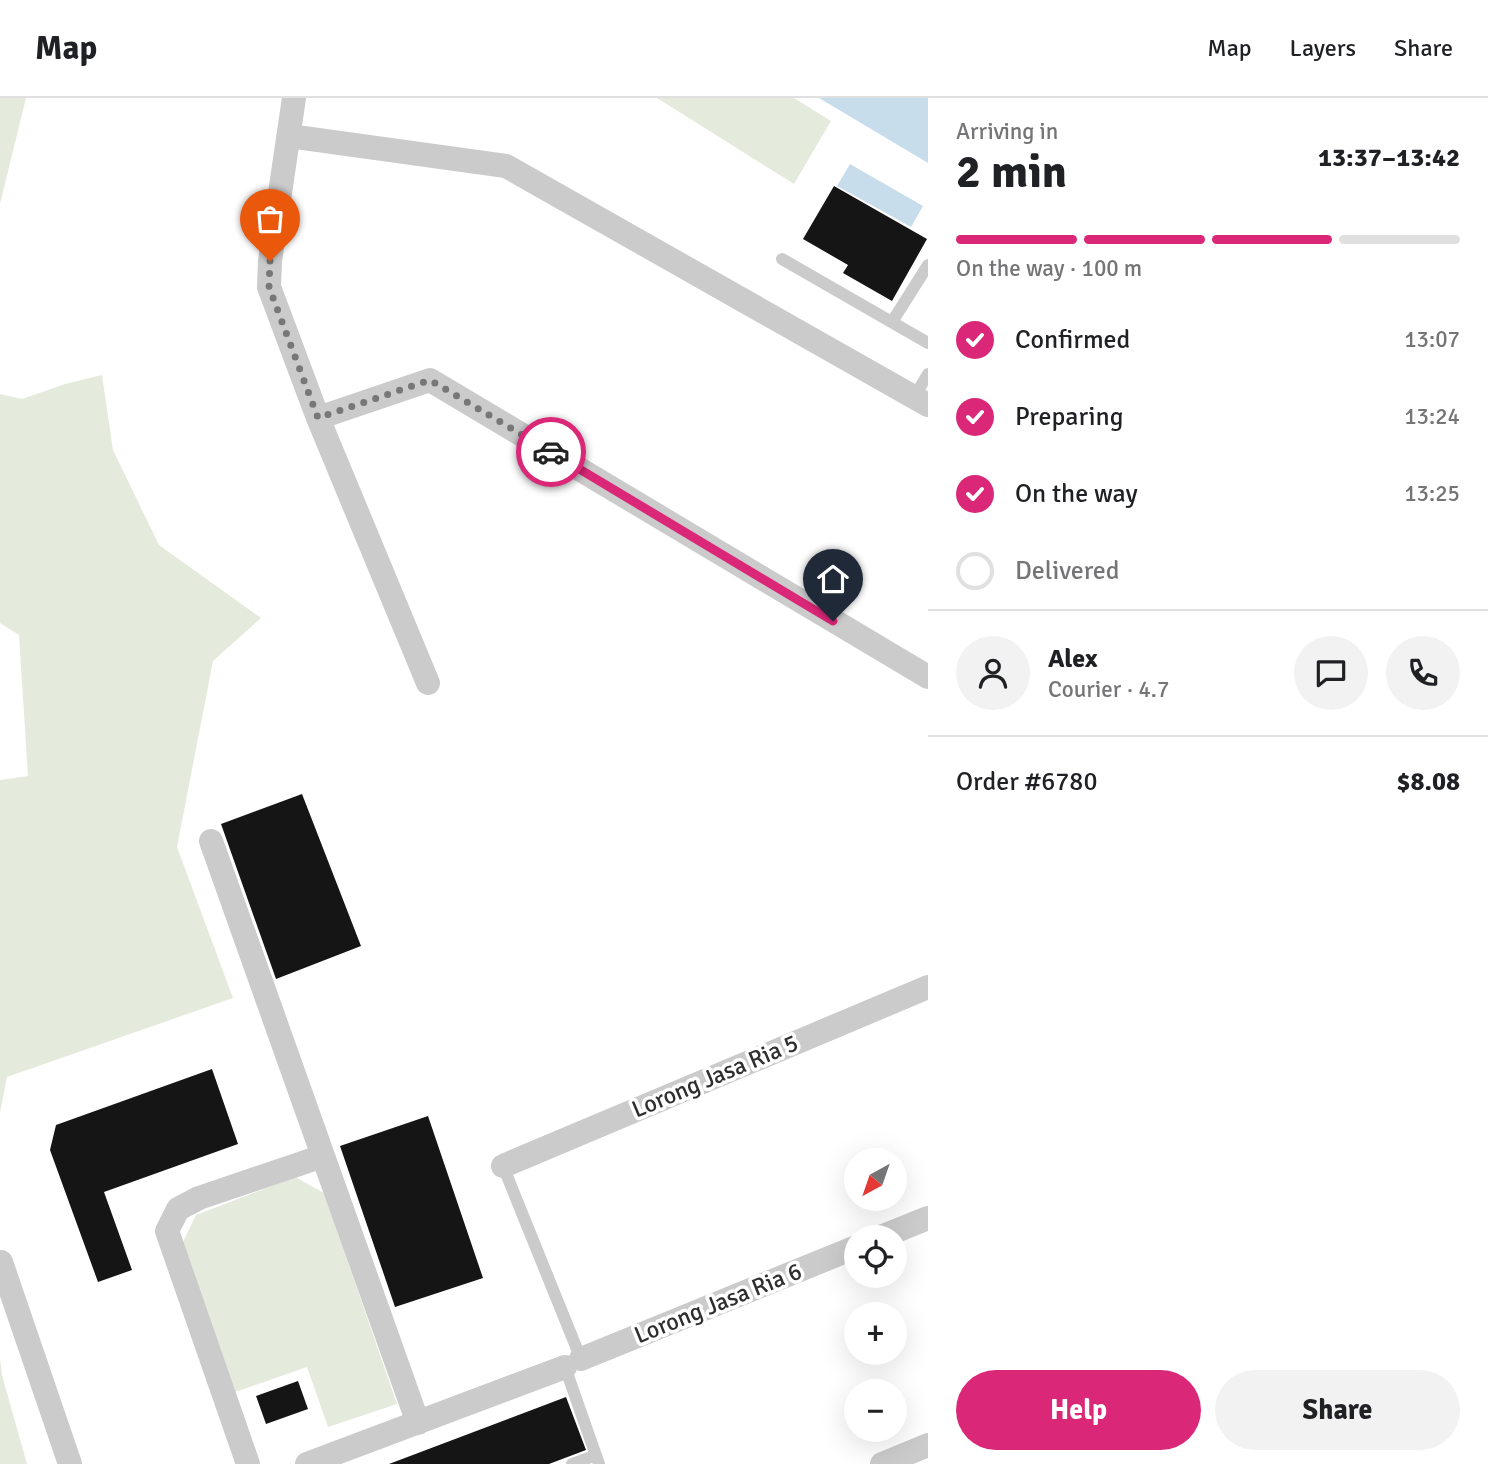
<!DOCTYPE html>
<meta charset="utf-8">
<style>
:root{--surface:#fff;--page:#f2f2f2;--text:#202124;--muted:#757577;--line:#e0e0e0;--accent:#db2777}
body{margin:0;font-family:Signika,sans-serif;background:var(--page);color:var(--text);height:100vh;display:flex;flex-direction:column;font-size:26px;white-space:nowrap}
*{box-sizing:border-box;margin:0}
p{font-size:23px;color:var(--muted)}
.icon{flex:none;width:38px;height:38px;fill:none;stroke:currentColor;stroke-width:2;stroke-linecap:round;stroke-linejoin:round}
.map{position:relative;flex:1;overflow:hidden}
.drawer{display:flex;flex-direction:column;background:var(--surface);width:560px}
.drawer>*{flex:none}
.needle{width:46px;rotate:220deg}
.tools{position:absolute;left:844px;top:1050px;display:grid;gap:14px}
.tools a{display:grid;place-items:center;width:63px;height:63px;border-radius:50%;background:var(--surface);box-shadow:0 7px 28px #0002;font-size:35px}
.pin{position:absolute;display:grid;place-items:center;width:60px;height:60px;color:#fff;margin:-72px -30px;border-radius:50% 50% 50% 0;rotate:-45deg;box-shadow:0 0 7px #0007}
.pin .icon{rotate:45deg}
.courier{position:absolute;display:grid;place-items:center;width:70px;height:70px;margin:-35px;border:5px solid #db2777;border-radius:50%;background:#fff;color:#222;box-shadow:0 2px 9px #0007}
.overview em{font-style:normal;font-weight:700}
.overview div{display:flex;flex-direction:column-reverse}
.overview{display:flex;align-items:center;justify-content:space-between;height:119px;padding:0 28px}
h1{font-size:46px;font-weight:700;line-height:52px}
.bar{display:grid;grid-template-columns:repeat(4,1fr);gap:10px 7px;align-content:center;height:84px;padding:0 28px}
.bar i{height:9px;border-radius:5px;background:var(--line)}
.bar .active{background:var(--accent)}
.bar p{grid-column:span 4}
.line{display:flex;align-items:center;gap:18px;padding:0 28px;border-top:2px solid var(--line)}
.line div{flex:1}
.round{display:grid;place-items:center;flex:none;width:74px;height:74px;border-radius:37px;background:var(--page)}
ol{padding:0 28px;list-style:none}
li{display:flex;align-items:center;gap:21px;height:77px}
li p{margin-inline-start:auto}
li .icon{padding:7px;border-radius:50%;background:var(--accent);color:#fff;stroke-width:4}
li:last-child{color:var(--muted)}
li i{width:38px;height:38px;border:4px solid var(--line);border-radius:50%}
.cta{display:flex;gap:14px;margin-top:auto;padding:14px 28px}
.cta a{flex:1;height:80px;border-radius:42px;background:var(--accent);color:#fff;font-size:28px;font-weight:700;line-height:80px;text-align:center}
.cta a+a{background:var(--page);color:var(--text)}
header{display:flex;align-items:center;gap:42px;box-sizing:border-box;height:98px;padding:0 35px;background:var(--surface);border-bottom:2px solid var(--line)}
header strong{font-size:33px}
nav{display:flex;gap:38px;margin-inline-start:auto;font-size:24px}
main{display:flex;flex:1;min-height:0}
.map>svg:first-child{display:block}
.green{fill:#e4ebdc}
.water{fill:#c8ddeb}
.building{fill:#151515}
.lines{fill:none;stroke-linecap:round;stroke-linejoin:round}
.service{stroke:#cbcbcb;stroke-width:12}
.minor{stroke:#cbcbcb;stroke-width:24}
.done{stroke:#777;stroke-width:7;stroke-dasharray:0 12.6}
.route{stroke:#db2777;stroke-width:9}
.labels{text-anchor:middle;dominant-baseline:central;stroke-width:7;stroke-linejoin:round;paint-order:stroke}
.street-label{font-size:24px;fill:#2e2e2e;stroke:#fff}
</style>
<header>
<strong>Map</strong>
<nav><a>Map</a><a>Layers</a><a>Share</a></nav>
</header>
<main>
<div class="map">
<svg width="928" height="1366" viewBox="0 0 928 1366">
<rect width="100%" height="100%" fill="#fff"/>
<!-- green -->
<path class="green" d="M0 0H26L0 106Z
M657 0H794L831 23 794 86Z
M102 277 113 352 159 447 261 520 213 563 177 749 233 900 7 979 0 1015V682L28 678 19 537 0 525V296L22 301 65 286Z
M295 1079 324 1095 397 1306 328 1329 307 1269 235 1294 183 1144 196 1117Z
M0 1261 2 1277 27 1366H0Z"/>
<!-- water -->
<path class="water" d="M819 0H928V65Z
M850 66 923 108 911 129 837 88Z"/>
<!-- building -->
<path class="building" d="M834 88 927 141 892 203 843 175 848 167 803 141Z
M302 696 361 848 276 881 221 726Z
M212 971 238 1046 104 1094 132 1172 98 1184 50 1052 56 1027Z
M428 1018 483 1180 395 1209 340 1048Z
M298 1283 308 1311 266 1326 256 1298Z
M566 1299 586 1352 549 1366H389Z"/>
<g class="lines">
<!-- service -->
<path class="service" d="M782 161 928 245
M892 224 928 167
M914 299 928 276
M503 1068 581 1261
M565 1269 599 1366
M572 1366 596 1357"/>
<!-- minor -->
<path class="minor" d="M294 0 270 163 269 189 318 320 428 585
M289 38 506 68 928 307
M318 320 430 282 928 579
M211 743 418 1325
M503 1068 928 889
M881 1139 928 1120
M1 1164 70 1366
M581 1261 856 1149
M248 1366 167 1133 178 1111 199 1100 323 1058
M307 1366 565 1269
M882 1366 928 1347"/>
</g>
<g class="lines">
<!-- done -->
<path class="done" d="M270 163 269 189 318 320 430 282 551 354"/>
<!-- route -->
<path class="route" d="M551 354 833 523"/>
</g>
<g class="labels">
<!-- street labels -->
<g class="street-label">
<text transform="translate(715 978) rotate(-23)">Lorong Jasa Ria 5</text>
<text transform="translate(718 1205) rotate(-22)">Lorong Jasa Ria 6</text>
</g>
</g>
</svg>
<div class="tools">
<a><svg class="needle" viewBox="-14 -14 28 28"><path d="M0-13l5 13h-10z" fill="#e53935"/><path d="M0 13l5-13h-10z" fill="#757577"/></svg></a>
<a><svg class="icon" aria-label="locate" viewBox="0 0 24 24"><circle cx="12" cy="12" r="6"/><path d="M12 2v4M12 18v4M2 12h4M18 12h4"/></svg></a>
<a>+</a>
<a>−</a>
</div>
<div class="pin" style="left:270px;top:163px;background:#ea580c"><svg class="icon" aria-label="bag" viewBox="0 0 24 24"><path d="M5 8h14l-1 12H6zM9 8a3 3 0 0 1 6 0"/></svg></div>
<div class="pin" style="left:833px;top:523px;background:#1f2937"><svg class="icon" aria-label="home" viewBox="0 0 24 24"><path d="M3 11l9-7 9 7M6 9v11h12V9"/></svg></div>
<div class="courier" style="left:551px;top:354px"><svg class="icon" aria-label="car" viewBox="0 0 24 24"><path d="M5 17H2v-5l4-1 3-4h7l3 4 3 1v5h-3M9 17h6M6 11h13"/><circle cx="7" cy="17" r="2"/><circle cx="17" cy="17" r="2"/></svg></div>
</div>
<section class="drawer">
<div class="overview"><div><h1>2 min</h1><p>Arriving in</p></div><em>13:37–13:42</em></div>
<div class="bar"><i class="active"></i><i class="active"></i><i class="active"></i><i></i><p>On the way · 100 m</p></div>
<ol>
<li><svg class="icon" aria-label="check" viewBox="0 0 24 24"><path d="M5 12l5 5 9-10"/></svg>Confirmed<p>13:07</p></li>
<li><svg class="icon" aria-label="check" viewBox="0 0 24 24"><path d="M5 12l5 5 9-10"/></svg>Preparing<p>13:24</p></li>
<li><svg class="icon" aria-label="check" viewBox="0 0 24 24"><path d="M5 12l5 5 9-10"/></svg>On the way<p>13:25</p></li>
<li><i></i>Delivered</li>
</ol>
<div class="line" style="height:126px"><a class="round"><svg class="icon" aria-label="person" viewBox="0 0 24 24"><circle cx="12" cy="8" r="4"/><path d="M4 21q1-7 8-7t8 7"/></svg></a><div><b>Alex</b><p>Courier · 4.7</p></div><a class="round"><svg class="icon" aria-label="chat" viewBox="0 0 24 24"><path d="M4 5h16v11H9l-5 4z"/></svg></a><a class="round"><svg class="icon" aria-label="phone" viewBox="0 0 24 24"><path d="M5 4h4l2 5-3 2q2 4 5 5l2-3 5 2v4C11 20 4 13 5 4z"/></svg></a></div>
<div class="line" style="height:91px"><div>Order #6780</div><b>$8.08</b></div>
<div class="cta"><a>Help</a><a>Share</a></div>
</section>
</main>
